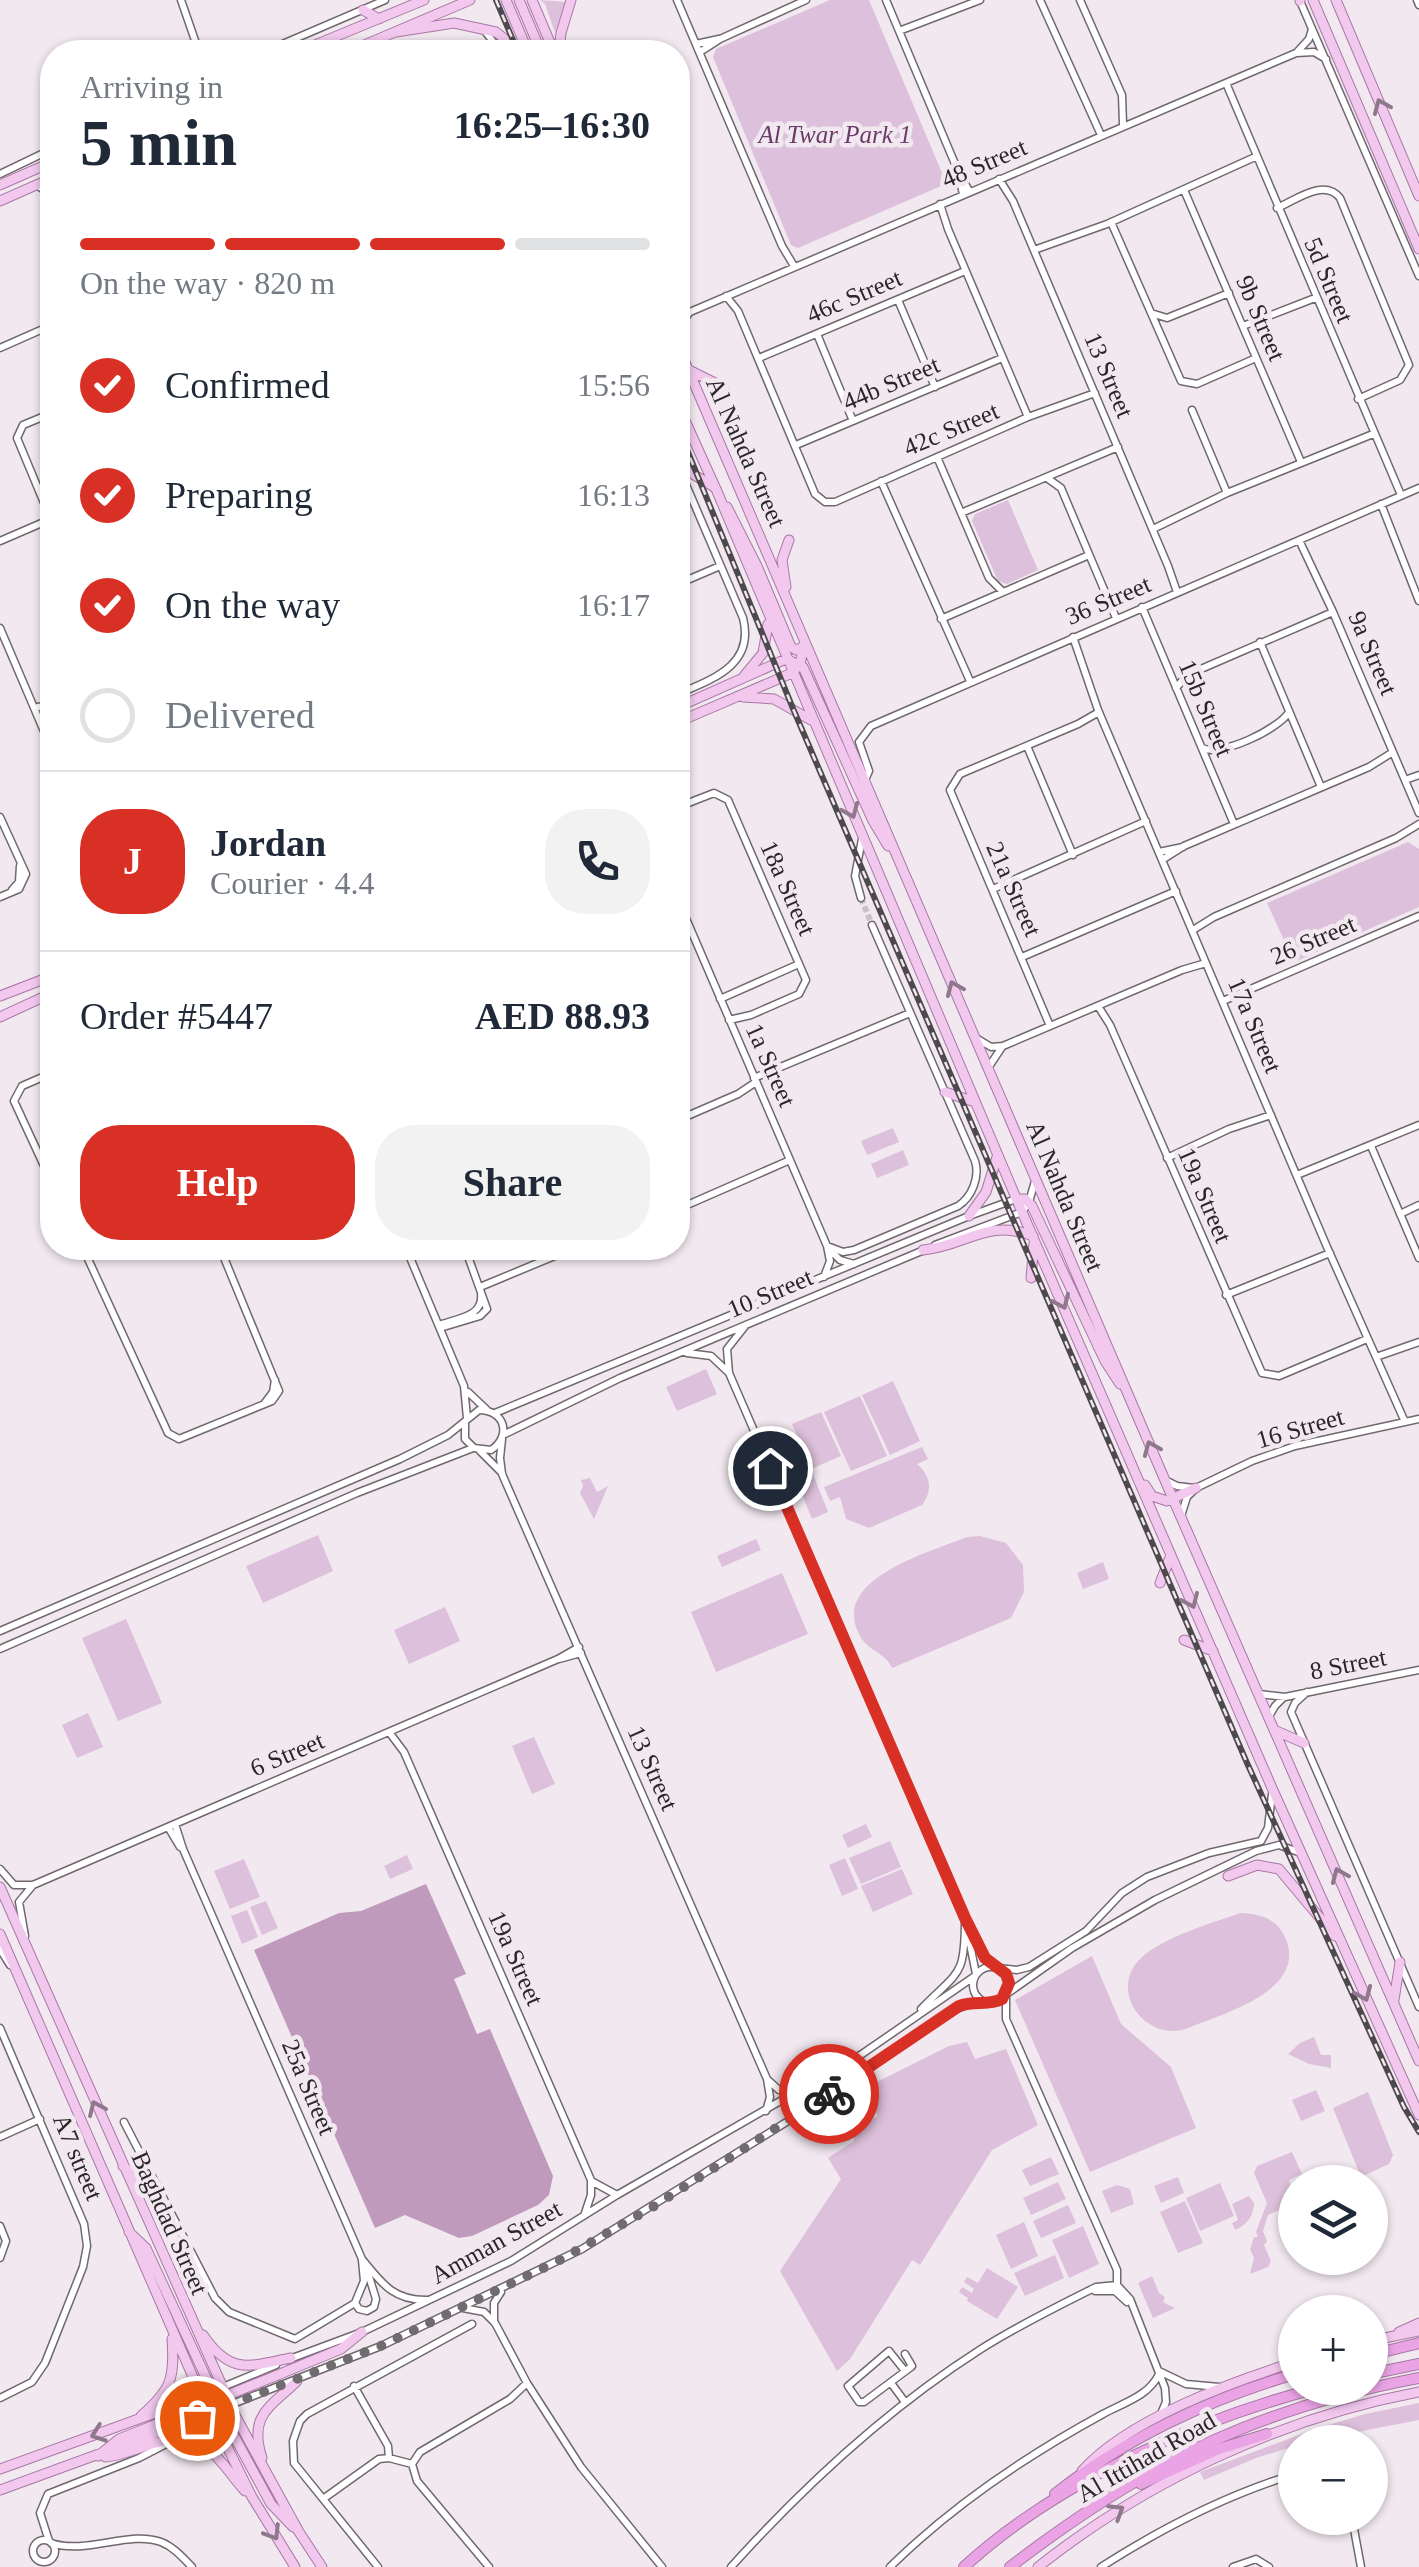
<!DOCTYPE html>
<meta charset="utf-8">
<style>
:root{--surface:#fff;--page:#f2f2f3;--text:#1f2937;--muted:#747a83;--line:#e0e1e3;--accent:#d93025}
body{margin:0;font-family:"Times New Roman",serif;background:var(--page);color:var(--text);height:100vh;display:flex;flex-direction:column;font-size:38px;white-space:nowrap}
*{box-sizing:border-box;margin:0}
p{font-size:32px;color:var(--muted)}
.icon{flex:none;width:55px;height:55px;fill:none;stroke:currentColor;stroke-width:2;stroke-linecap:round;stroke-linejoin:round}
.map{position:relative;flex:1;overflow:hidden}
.drawer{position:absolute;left:40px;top:40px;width:650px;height:1220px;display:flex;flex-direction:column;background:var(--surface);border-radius:40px;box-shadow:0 2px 8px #0004}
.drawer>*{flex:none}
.fabs{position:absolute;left:1278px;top:2165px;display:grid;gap:20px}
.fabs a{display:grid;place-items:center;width:110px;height:110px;border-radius:50%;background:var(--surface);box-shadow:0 2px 8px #0004;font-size:50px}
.pin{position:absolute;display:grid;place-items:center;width:85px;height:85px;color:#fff;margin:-42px;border:5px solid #fff;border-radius:50%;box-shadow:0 2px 10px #0007}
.courier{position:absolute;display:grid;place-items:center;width:100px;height:100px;margin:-50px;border:8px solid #d93025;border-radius:50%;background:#fff;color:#222;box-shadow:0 2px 12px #0007}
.overview em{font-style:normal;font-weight:700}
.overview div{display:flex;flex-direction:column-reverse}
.overview{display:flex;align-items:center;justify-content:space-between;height:170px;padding:0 40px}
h1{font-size:65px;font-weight:700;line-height:75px}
.bar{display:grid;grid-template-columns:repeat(4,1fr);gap:15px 10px;align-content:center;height:120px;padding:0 40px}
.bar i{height:12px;border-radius:8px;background:var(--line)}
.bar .active{background:var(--accent)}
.bar p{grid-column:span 4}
.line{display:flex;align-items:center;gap:25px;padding:0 40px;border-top:2px solid var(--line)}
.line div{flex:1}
.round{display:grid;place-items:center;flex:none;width:105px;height:105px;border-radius:40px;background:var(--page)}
ol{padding:0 40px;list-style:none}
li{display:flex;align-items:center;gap:30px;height:110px}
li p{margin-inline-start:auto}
li .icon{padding:10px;border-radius:50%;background:var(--accent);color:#fff;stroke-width:4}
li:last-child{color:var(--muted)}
li i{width:55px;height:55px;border:5px solid var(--line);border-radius:50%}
.primary-button{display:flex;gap:20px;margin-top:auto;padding:20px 40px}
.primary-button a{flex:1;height:115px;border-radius:40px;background:var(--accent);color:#fff;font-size:40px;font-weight:700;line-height:115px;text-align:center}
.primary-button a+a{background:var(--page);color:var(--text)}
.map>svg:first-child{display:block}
.green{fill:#ddc0db}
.forest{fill:#bf9abc}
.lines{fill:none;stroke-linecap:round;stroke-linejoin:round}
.minor-tunnel{stroke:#cac1c8;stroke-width:6;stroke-dasharray:6 3;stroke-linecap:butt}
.minor-casing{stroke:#70686f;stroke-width:9}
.major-casing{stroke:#a778a4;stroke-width:11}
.highway-casing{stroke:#a778a4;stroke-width:12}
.minor{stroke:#fff;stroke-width:6}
.major{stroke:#f2c8ef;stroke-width:9}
.highway{stroke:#eaa4e5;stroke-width:10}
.rail-casing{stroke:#4d494d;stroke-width:6}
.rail{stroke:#f2e8f0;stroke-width:2.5;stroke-dasharray:8;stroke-linecap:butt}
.oneway{stroke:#8e788c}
.done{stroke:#706b6f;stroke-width:10;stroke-dasharray:0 18}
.route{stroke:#d93025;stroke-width:12}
.labels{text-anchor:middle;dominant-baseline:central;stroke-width:9;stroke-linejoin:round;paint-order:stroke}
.park-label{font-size:25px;font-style:italic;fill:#6b3b68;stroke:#f2e8f0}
.street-label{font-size:25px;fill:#2a272a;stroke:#f2e8f0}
</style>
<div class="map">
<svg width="1419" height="2567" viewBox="0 0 1419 2567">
<rect width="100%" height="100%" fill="#f2e8f0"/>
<!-- green -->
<path class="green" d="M540 0 565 2 555 33 545 4Z
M830 0H869L945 180 941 186 798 248 791 245 713 57 716 49Z
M1008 500 1038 570 1007 584 998 581 972 521 975 514Z
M1408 842 1419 849V907L1294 962 1267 903Z
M893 1128 899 1142 867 1155 861 1141Z
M903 1150 909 1165 877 1178 871 1164Z
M706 1369 717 1394 677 1411 666 1387Z
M893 1381 920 1441 890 1455 862 1395Z
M860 1396 887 1456 851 1471 824 1412Z
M821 1412 841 1456 811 1469 828 1512 812 1519 786 1455 803 1449 792 1424Z
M922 1447 928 1459 917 1464C931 1476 933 1490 922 1505L869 1528 846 1519 840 1497 830 1501 824 1487Z
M590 1478 597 1492 608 1486 594 1519 580 1493 583 1486 581 1480Z
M318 1535 333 1571 263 1603 246 1566Z
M980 1536 1006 1543 1023 1565 1024 1592 1011 1618 892 1668C886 1653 868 1651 860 1636 828 1579 931 1552 967 1537Z
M756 1539 761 1550 722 1567 717 1556Z
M1103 1562 1109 1579 1083 1589 1077 1573Z
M782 1573 808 1634 716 1672 691 1612Z
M445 1607 460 1641 409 1664 394 1630Z
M126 1619 162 1703 118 1721 82 1638Z
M88 1713 103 1747 77 1758 62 1725Z
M534 1737 555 1784 532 1794 512 1746Z
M866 1824 872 1837 848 1848 842 1835Z
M890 1841 901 1867 861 1884 849 1858Z
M407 1855 413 1869 390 1879 384 1866Z
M845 1858 858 1889 842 1896 829 1865Z
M244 1859 260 1897 230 1909 214 1871Z
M902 1869 913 1894 873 1912 861 1886Z
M266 1901 278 1928 262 1935 250 1907Z
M247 1910 258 1937 242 1944 231 1916Z
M1241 1913C1260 1914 1276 1918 1285 1937 1309 1990 1225 2013 1191 2027 1148 2046 1105 1991 1142 1957 1162 1938 1214 1922 1241 1913Z
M1092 1956 1121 2024 1171 2067 1196 2128 1090 2172 1015 2000Z
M1314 2037 1321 2055H1331V2068L1309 2064 1288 2054 1300 2043Z
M967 2042 975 2059 1006 2049 1038 2125 992 2150 920 2265 912 2260 850 2359 837 2371 780 2271 841 2179 828 2158 854 2141 855 2130 878 2116 865 2097 877 2090 873 2084 949 2046Z
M1316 2090 1325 2111 1301 2121 1292 2100Z
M1368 2092 1393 2155 1389 2164 1361 2177 1333 2108Z
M1292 2152 1302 2174 1289 2180 1295 2203 1268 2215 1263 2231 1267 2241 1264 2245 1271 2261 1268 2267 1250 2274 1254 2258 1250 2249 1254 2237H1258L1256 2232 1267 2203 1254 2173 1257 2166Z
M1051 2157 1059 2174 1030 2186 1022 2170Z
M1178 2177 1184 2193 1161 2203 1154 2186Z
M1058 2182 1066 2199 1031 2215 1023 2198Z
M1220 2183 1234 2216 1200 2231 1186 2198Z
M1117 2185 1130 2189 1134 2204 1111 2213 1102 2191Z
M1249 2196 1254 2203C1254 2215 1247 2225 1235 2230L1232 2223 1238 2220 1232 2204Z
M1185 2201 1203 2243 1178 2253 1160 2212Z
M1068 2205 1076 2223 1041 2238 1033 2221Z
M1024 2222 1038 2256 1011 2269 996 2235Z
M1083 2226 1099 2264 1069 2278 1052 2240Z
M1055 2255 1064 2278 1025 2296 1014 2273Z
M987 2268 1018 2287 997 2319 967 2301 968 2298 959 2292 962 2287 972 2293 974 2289 964 2282 967 2277 978 2283Z
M1152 2276 1159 2293 1165 2297 1163 2302 1175 2308 1153 2318 1138 2283Z
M1419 2403V2420L1326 2438 1322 2427 1365 2414Z
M1317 2428 1321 2440 1295 2442V2446L1256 2458 1204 2480 1200 2472Z"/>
<!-- forest -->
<path class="forest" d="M426 1884 466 1974 454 1979 477 2034 490 2029 553 2176 549 2195 538 2205 472 2236 459 2238 405 2215 375 2228 254 1950 339 1913 361 1911Z"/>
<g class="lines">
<!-- minor-tunnel -->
<path class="minor-tunnel" d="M861 898 872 925"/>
<!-- minor casing -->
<g class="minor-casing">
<path id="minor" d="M181 0 199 52
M677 0 782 246 794 266
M886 0 958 171 969 191
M1040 0 1101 135
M1080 0 1122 95 1123 124
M1417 0 1419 5
M1300 1 1419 276
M484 30 501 52
M899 31 980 0
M696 44 719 39
M1298 51 1309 39 1312 29
M264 52 385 0
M700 52 720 39 806 0
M1226 83 1401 495
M958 172 963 194
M0 174 52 149
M999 179 1013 201 1168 566 1177 592
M38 186 52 195
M1184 190 1301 462
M940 204 948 229 1028 417
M1277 208C1296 200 1324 178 1340 198L1409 365 1400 380 1358 399
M1111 222 1181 381 1197 384 1256 358
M1034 250 1107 224 1255 157
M726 296 738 311 815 494 825 502H835L1028 417 1095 393
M898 300 935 387
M678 313 690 312 1296 53 1314 52 1326 59
M1151 313 1167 318 1229 293
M1243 326 1315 298
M678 328 689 313
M817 334 853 421
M0 348 52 325
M759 358 965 271
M1192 410 1227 493
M52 413 23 425 17 438 52 522
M796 445 1002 358
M937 457 989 578 1003 592
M1047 478 1061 488 1116 618
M881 481 970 681
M1381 504 1419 601
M961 513 1118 447
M678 524 683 522
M1153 529 1227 493 1373 434
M1299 540 1333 612 1419 813
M0 541 51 519
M678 584 720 566
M1142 607 1234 824
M941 619 1089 555
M0 628 52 750
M1073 637 1098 710 1327 1247 1405 1422
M1260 642 1321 787
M1176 688 1187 675 1333 612
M678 694C713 679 755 665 743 618L678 466
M34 708 52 704
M39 719 52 710
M1027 746 1073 855
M1202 748C1221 757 1279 729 1289 712
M865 780 869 771 859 742 871 726 1419 488
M1405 780 1419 775
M678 807 714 793 728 800 806 980 799 994 751 1015 729 1020
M0 817 26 874 19 889 0 897
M1159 852 1183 847
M1162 860 1184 846 1369 767 1393 752
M993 889 1146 821
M12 890 19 882 20 866
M861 898 855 876 862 839
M678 900 827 1246 830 1261 824 1277
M1193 930 1214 917 1396 838 1419 824
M678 931 688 925
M1022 957 1176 891
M720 999 799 964
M1223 1001 1419 916
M1098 1006 1110 1025 1262 1373 1279 1376 1367 1339
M1050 1026 950 790 960 774 1078 724 1099 712
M976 1038 991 1047 1003 1046 1182 970 1206 963
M988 1068 1002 1047
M52 1073 22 1086 14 1101 52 1183
M754 1078 910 1013
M678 1120 738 1094 756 1082
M1371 1146 1419 1258
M1167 1158 1229 1129 1271 1115
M1297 1175 1419 1125
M678 1209 790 1160
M1400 1214 1419 1205
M935 1245 1022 1212 1029 1202 1035 1181
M827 1246 843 1252 854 1250 958 1206C972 1197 980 1177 975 1161L872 925
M83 1248 168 1433 179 1439 272 1401 279 1391 220 1248
M406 1248 464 1386 467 1418
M831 1251 840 1260 854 1264
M480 1287 569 1250
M1226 1295 1330 1253
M439 1325C458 1318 484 1317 481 1293
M746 1325 727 1349 729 1373 964 1915 982 1953 993 1967
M440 1328 480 1316 487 1309 465 1248
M687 1353 711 1356 728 1372
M1376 1357 1419 1342
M468 1392 487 1410
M264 1404 273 1392 275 1380
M495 1413 969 1216 1016 1199
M505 1434 620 1378 924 1250
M502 1439 500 1458 502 1474 767 2079 770 2097 766 2111
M480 1451 502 1473
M1165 1480 1177 1486 1194 1488
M1181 1516 1187 1497 1196 1488 1252 1461 1295 1446 1419 1419
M0 1631 400 1459 448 1435 479 1410C505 1410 512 1436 491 1450L474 1448 465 1439V1422
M0 1649 357 1493 473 1448
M559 1659 581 1653
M1307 1692 1295 1703 1291 1712 1419 2007
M1259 1694 1285 1697 1419 1670
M1268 1718 1275 1706 1284 1697
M389 1732 404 1752 591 2180V2195L585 2213
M175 1824 183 1849 362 2259C382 2284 394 2301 428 2300
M168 1827 180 1847
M0 1869 14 1885H33L558 1659 579 1647
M968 1934 976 1974
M25 1936 19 1902 33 1885
M0 1949 10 1965
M973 1985a18 18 0 1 1 36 0a18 18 0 1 1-36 0Z
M998 1968 1017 1970 1029 1967 1086 1931 1122 1893 1147 1877 1209 1853 1261 1841 1268 1828 1272 1794
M1008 1993 1072 1948 1155 1900 1256 1851 1279 1845 1301 1853
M1006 1996V2019L1117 2270V2285
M921 2009C959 1970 965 1978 965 1919
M0 2028 84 2224 87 2246 83 2267 45 2363 32 2382 0 2398
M768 2080 779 2090 791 2093
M124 2122 215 2298 229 2312 295 2339 355 2303
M0 2137 40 2119
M593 2182 617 2195
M0 2226 6 2241 0 2258
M362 2260 364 2281 355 2303 359 2309 367 2311 374 2307 376 2299 367 2270
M1095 2291H1115L1127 2302
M463 2308 484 2312 495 2323 527 2383 581 2467 662 2567
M494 2322V2303L501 2292
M905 2354 912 2366 911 2367 864 2402H859L848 2386 889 2351 905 2371
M287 2360 362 2332 511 2261 617 2195 862 2054 975 1976
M1159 2371 1186 2384 1219 2387
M891 2383 905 2402
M354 2386 388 2446 389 2458
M223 2387 276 2365
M230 2405 381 2346 582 2249 809 2108 951 2011 981 2000
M323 2499 379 2459 389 2458 412 2464
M1352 2518 1361 2567
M33 2551a11 11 0 1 1 22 0a11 11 0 1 1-22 0Z
M49 2541 40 2513 48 2494 139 2458 170 2442
M51 2543C87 2555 129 2530 161 2542 174 2547 183 2558 192 2567
M378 2567 294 2463 293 2441 300 2421 307 2414 472 2324
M489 2567 417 2481 412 2464 420 2452 510 2399 527 2383
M731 2567C805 2485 887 2409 981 2349 1017 2326 1058 2306 1096 2287L1117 2285 1130 2299 1165 2388 1166 2402 1160 2416
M890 2567C953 2505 1026 2456 1103 2414 1123 2403 1149 2396 1159 2374
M1101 2567C1162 2528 1226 2495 1295 2474
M1233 2567 1256 2559 1269 2567"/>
</g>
<!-- major casing -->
<g class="major-casing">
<path id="major" d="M506 0 528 52
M519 0 541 52
M532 0 554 52
M1313 0 1419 249
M1336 0 1419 196
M1300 1V0
M363 10 379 19
M396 32 454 23 496 32 521 52
M298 52 424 0
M348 52 470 0
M559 52 561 33 571 0
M0 185 52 162
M0 201 52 178
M678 346 1173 1499 1419 2061
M689 370 723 387
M678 405 716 489 1022 1212 1272 1788 1419 2115
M678 465 714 487
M727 507 757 566 791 647 796 650 803 647
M786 587 782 560 789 540
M786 659 803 667 873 821 888 846
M744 676 763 653 768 624
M743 697 774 699 811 720
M678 707 786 659
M678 722 792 673 800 664 804 644
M0 996 52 976
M0 1017 52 993
M945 1092 975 1102
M1016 1199H1025L1032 1206 1105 1361 1120 1384
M969 1216 986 1192 997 1157
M923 1250C966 1246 987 1218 1033 1236
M1031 1278 1034 1243
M1145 1485 1152 1496 1167 1501 1196 1488
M1160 1583 1171 1555
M1184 1640 1213 1651
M1274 1730 1304 1743
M1228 1876 1257 1865 1279 1869 1335 1936
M0 1887 236 2417 299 2532 322 2567
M0 1934 196 2384 252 2497 295 2567
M1394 2000 1400 1962
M123 2166 137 2177 159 2188
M129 2232 146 2248 227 2423 271 2504 293 2527
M1399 2332 1419 2323
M203 2335C231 2376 250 2366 291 2358
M1370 2341 1419 2331
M221 2398 341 2349 362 2332
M141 2416C171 2390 175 2379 172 2339
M98 2456 119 2439 207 2404
M105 2457C138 2455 176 2423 207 2448 222 2459 232 2477 245 2491
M262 2458C248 2414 271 2407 297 2381
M0 2469 205 2395
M1082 2471C1127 2420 1231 2382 1295 2362
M0 2490 214 2412
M1038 2567C1148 2480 1281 2418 1419 2392"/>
</g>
<!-- highway casing -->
<g class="highway-casing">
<path id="highway" d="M1370 2355 1419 2343
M1370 2374 1419 2364
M1141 2484 1219 2449 1267 2434
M1055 2494C1124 2439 1211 2398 1295 2374
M964 2567C1055 2483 1197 2419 1318 2388
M1010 2567C1143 2465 1253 2409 1419 2378"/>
</g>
<!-- minor -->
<use href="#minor" class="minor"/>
<!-- major -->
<use href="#major" class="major"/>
<!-- highway -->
<use href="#highway" class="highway"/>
<!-- rail casing -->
<g class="rail-casing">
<path id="rail" d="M496 0 518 52
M678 428 794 711 1247 1763 1404 2107 1419 2132"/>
</g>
<!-- rail -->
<use href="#rail" class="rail"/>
</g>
<!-- one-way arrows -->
<defs><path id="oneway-chevron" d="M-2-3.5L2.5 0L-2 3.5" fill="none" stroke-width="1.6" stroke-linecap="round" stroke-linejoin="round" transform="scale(2.5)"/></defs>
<g class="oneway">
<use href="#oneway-chevron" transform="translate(1381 106) rotate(-113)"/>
<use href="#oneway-chevron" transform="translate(851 811) rotate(67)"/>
<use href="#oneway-chevron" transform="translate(954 988) rotate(-113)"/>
<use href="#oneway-chevron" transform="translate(1062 1302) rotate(66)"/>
<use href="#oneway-chevron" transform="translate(1151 1448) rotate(-113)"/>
<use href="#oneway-chevron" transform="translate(1191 1601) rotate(66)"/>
<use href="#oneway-chevron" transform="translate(1339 1875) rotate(-113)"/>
<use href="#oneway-chevron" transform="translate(1364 1994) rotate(67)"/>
<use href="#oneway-chevron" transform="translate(96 2108) rotate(-114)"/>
<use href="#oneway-chevron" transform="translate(98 2434) rotate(160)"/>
<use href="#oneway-chevron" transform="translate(1117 2511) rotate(-32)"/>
<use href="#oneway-chevron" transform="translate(273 2533) rotate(58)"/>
</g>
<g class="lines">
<!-- done -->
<path class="done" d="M197 2418 381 2346 562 2259 656 2205 829 2094"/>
<!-- route -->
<path class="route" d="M770 1468 965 1918 985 1958 1006 1974 1009 1983 1002 1999C989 2006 974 2000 959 2006L829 2094"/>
</g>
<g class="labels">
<!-- park labels -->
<g class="park-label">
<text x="835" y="134">Al Twar Park 1</text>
</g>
<!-- street labels -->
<g class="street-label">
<text transform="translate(984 163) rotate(-23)">48 Street</text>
<text transform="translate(1329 280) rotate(67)">5d Street</text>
<text transform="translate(854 296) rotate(-23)">46c Street</text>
<text transform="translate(1261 318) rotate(67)">9b Street</text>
<text transform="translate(1109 375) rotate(67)">13 Street</text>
<text transform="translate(891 383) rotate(-23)">44b Street</text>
<text transform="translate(951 429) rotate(-23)">42c Street</text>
<text transform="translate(746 452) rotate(66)">Al Nahda Street</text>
<text transform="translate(1108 600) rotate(-23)">36 Street</text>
<text transform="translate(1373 653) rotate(67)">9a Street</text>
<text transform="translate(1206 708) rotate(67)">15b Street</text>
<text transform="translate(788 888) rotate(66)">18a Street</text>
<text transform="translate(1014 889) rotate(66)">21a Street</text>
<text transform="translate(1313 940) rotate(-23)">26 Street</text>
<text transform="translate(1255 1025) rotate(67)">17a Street</text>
<text transform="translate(771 1065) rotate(66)">1a Street</text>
<text transform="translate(1205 1195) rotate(67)">19a Street</text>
<text transform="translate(1065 1196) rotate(67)">Al Nahda Street</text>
<text transform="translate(770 1293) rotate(-23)">10 Street</text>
<text transform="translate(1300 1428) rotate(-16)">16 Street</text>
<text transform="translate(1348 1664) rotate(-11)">8 Street</text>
<text transform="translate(287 1754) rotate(-23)">6 Street</text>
<text transform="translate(653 1768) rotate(66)">13 Street</text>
<text transform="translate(516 1958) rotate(66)">19a Street</text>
<text transform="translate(309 2087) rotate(67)">25a Street</text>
<text transform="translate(78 2157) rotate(67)">A7 street</text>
<text transform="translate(170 2223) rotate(66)">Baghdad Street</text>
<text transform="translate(496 2242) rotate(-29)">Amman Street</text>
<text transform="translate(1146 2457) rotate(-30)">Al Ittihad Road</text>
</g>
</g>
</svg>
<div class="fabs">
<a><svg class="icon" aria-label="layers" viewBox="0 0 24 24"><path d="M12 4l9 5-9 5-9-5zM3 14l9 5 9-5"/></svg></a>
<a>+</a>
<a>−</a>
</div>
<div class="pin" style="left:197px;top:2418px;background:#ea580c"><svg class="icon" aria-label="bag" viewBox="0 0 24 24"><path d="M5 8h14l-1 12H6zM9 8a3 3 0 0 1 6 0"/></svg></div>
<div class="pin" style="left:770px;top:1468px;background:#1f2937"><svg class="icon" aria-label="home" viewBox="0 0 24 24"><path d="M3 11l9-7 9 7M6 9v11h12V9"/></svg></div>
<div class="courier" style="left:829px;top:2094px"><svg class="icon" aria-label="bike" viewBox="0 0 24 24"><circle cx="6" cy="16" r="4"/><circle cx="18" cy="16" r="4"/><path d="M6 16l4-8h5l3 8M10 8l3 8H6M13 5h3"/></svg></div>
<section class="drawer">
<div class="overview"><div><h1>5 min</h1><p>Arriving in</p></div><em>16:25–16:30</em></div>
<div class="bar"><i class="active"></i><i class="active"></i><i class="active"></i><i></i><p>On the way · 820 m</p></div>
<ol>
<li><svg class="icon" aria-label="check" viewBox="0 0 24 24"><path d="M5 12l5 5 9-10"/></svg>Confirmed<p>15:56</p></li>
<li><svg class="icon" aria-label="check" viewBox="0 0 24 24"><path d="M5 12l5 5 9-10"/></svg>Preparing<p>16:13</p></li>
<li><svg class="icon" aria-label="check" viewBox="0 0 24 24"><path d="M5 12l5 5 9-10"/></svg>On the way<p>16:17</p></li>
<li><i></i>Delivered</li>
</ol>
<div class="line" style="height:180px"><b class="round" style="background:var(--accent);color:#fff">J</b><div><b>Jordan</b><p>Courier · 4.4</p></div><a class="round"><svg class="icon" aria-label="phone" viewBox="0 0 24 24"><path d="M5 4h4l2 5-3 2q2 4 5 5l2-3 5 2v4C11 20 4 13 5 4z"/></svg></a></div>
<div class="line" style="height:130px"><div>Order #5447</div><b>AED 88.93</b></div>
<div class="primary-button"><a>Help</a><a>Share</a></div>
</section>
</div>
